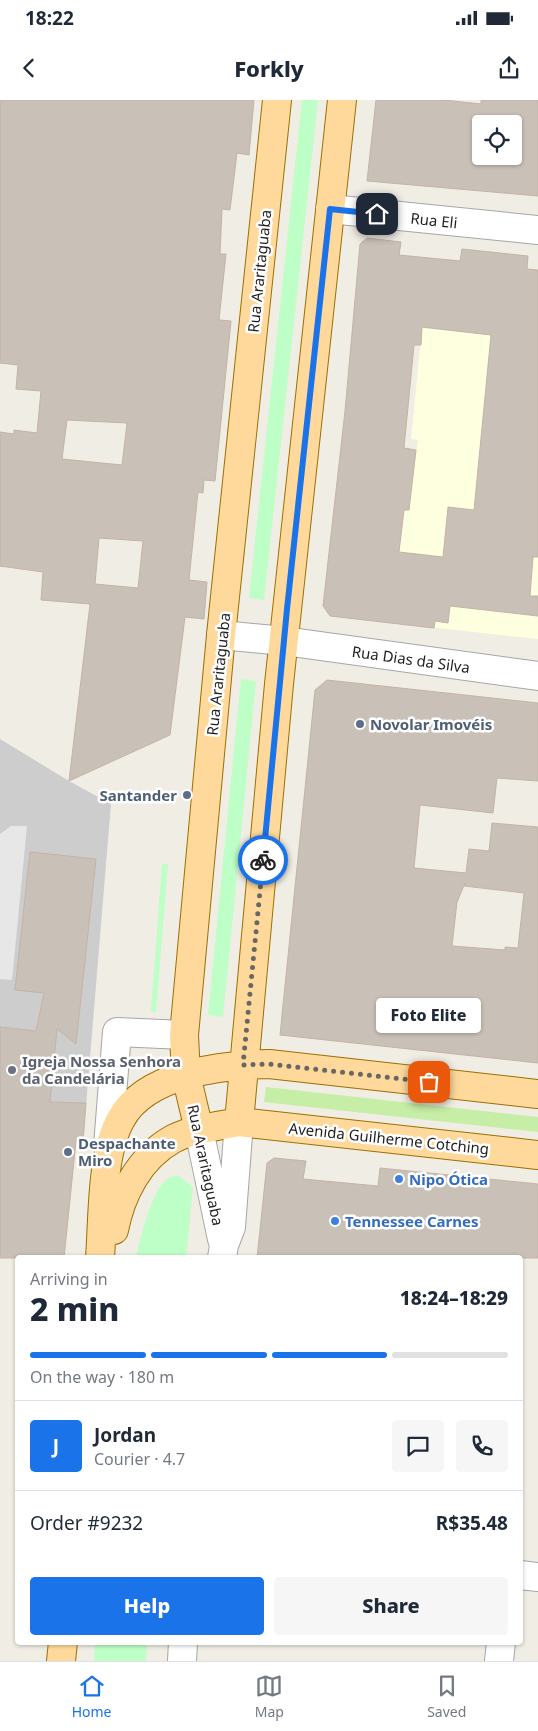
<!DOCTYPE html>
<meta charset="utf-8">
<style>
:root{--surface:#fff;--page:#f6f6f7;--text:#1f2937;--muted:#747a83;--line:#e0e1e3;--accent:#1a73e8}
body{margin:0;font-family:"Noto Sans",sans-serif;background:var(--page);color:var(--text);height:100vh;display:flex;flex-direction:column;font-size:19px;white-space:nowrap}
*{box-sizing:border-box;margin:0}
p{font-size:16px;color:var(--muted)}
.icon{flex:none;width:28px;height:28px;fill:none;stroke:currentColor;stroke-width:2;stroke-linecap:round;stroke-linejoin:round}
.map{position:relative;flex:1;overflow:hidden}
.sheet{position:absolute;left:15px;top:1155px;width:508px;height:390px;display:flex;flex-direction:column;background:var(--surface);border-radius:5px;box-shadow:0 1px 4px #0004}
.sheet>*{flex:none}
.controls{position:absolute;left:472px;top:15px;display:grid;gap:10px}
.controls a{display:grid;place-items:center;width:50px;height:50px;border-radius:5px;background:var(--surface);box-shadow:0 1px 4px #0004;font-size:25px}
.pin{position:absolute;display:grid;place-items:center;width:42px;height:42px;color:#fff;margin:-21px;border-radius:10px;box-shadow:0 2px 8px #0006}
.courier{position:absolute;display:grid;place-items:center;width:50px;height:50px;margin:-25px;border:4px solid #1a73e8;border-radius:50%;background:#fff;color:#222;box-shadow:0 1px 6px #0007}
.bubble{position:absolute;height:35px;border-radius:5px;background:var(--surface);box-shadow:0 1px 4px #0004;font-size:16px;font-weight:800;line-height:35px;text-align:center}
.headline em{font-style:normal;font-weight:800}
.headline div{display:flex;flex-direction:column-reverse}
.headline{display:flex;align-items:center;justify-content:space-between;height:85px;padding:0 15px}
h1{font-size:32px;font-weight:800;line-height:38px}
.bar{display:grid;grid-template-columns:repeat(4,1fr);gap:8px 5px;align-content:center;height:60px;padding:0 15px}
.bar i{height:6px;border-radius:4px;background:var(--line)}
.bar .current{background:var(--accent)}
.bar p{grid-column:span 4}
.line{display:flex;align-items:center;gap:12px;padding:0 15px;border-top:1px solid var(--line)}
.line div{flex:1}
.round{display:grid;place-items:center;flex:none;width:52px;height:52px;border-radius:5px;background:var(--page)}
.cta{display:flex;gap:10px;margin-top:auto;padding:10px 15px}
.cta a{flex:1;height:58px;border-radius:5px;background:var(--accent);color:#fff;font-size:20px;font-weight:800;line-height:58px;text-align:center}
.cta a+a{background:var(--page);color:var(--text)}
.status{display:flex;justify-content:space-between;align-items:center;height:35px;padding:0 25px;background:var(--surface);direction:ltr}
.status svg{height:14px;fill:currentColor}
header{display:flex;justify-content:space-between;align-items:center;height:65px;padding:0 15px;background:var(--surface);font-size:22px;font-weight:800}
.dock{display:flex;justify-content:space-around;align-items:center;height:70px;border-top:1px solid var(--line);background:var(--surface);font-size:14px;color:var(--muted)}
.dock a{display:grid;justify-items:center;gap:2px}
.dock .current{color:var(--accent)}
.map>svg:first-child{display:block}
.education{fill:#fdffdf}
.religious{fill:#cdcdcd}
.grass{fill:#c6eea6}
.park{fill:#befec7}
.parking{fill:#e7e7e7}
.building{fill:#c9c0b7;stroke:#c3b4a5;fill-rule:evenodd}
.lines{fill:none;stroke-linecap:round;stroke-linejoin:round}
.minor-casing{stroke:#a6a6a6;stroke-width:30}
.major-casing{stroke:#9a7000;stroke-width:30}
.minor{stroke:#fff;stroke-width:28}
.major{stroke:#ffd99b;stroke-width:28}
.done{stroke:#686764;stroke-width:5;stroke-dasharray:0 9}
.route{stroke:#1a73e8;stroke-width:6}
.service-dot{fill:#5c6f8a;stroke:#fff;stroke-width:2}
.worship-dot{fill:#6b7280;stroke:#fff;stroke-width:2}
.shop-dot{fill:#3f7fe0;stroke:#fff;stroke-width:2}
.labels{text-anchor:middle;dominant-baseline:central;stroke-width:5;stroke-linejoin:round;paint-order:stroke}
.street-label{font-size:15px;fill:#1f1f1f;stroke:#fff}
.service-label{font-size:15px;font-weight:bold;fill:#4e5e75;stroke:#fff;text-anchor:start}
.worship-label{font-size:15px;font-weight:bold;fill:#5b616d;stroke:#fff;text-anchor:start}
.shop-label{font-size:15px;font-weight:bold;fill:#366cbe;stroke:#fff;text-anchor:start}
</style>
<div class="status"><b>18:22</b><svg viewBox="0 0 49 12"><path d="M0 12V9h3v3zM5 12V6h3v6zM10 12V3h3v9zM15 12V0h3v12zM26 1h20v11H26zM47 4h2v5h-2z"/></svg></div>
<header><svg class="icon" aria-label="back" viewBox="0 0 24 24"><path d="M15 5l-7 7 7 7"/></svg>Forkly<svg class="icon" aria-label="share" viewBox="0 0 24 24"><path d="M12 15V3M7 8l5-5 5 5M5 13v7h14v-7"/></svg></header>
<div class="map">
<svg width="538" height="1561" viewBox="0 0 538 1561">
<rect width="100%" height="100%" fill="#f0ede4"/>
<!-- education -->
<path class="education" d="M422 228 538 240V539L392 523 403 410H409L418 340 411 339Z"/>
<!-- religious -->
<path class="religious" d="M0 639 69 681 111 704 83 1042 76 1041 75 1047 0 1037Z"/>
<!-- grass -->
<path class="grass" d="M266 987 538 1017V1032L264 1002Z"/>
<!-- park -->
<path class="park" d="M302 0H318L264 500 249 498Z
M241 579 256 581 223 917 208 915Z
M162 764H168L156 912 151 911Z
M178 1075 193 1087 186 1157H136C140 1139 152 1090 167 1079 169 1077 175 1076 178 1075Z
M95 1543H147L146 1561H94Z"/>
<!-- parking -->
<path class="parking" d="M11 726H27L12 880 0 879V734Z"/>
<!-- building -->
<path class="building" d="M0 0H254L249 55 237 53 230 110 222 109 220 154H226L219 220 231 221 215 381 204 380 203 393 198 392 189 480 207 482 204 519 185 517 170 635 69 681 90 504 41 500 43 472 0 466V332L14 334V330L37 333 41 291 16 289 18 265 0 263ZM67 320 127 323 122 365 62 359ZM99 438 143 441 138 488 95 484Z
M376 0H444L481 4V0H538V96L367 81ZM481 24H514V56H481Z
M367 138 401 142 399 155 460 161 462 149 528 156 527 169 538 170V457H533L530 496H538V516L450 506 448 523 435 521 434 528 330 516 323 506 345 311 360 144ZM422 227 491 235 474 410 448 407 443 457 399 452 404 410H409L416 350 404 348 414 245H421Z
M327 580 538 603V681L497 678 493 713 420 705 414 768 466 773 469 749 489 751 492 723 538 727V963L280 935 315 590ZM465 783 464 786 524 793 518 848 505 847V850L452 846 457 802Z
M30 752 96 759 76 944 57 929 50 1002 86 1003 83 1042 76 1041 64 1158H0V927L36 931 44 893 15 890Z
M274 1058 306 1061 303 1079 378 1086 380 1068 538 1084V1158H257L267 1063Z"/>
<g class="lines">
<!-- minor casing -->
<g class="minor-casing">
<path id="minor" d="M330 109 538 130
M221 535 284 541 538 576
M199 1030 222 1139
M108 1046 117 932 184 935
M222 1158 224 1145 231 1127 239 1022
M520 1475 538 1477
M182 1561 183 1542
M499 1561 501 1542"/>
</g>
<!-- major casing -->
<g class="major-casing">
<path id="major" d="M239 1022 279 584 342 0
M199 1030 186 975 184 935 221 535 277 0
M114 1130C121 1094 139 1058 173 1039 192 1029 218 1026 239 1022L538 1055
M100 1158C103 1118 101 1054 121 1019 146 973 223 965 269 964L538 994
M61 1561 63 1542"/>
</g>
<!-- minor -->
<use href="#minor" class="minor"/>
<!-- major -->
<use href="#major" class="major"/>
</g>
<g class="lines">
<!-- done -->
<path class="done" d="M263 760 243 965 269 964 429 982"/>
<!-- route -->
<path class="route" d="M263 760 287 509 330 109 377 114"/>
</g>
<!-- markers -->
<g class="service-dot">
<circle cx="360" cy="624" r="5"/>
<circle cx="187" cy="695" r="5"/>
<circle cx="68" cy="1052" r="5"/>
</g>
<circle class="worship-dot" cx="12" cy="970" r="5"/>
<g class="shop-dot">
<circle cx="399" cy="1079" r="5"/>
<circle cx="335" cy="1121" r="5"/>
</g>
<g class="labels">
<!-- street labels -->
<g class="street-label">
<text transform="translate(434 120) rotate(6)">Rua Eli</text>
<text transform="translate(259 171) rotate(-84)">Rua Araritaguaba</text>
<text transform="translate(411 559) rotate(8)">Rua Dias da Silva</text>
<text transform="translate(218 574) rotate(-84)">Rua Araritaguaba</text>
<text transform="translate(389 1038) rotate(6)">Avenida Guilherme Cotching</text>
<text transform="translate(206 1065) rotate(78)">Rua Araritaguaba</text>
</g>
<!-- service labels -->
<g class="service-label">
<text x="370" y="624">Novolar Imovéis</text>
<text x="177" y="695" text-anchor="end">Santander</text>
<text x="78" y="1043">Despachante<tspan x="78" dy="17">Miro</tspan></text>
</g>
<!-- worship labels -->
<g class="worship-label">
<text x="22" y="961">Igreja Nossa Senhora<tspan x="22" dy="17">da Candelária</tspan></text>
</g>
<!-- shop labels -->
<g class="shop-label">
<text x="409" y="1079">Nipo Ótica</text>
<text x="345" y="1121">Tennessee Carnes</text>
</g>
</g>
</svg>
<div class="controls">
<a><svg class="icon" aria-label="locate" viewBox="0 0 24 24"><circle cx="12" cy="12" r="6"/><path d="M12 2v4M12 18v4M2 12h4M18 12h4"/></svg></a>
</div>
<div class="pin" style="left:429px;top:982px;background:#ea580c"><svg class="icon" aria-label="bag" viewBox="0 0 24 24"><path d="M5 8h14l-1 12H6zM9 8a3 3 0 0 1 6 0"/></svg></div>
<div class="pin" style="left:377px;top:114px;background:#1f2937"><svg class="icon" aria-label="home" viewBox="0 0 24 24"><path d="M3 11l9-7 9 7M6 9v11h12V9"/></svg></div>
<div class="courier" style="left:263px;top:760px"><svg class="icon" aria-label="bike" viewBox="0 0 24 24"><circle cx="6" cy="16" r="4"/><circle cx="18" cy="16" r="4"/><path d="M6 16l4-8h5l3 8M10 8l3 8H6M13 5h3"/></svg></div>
<div class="bubble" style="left:376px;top:898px;width:105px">Foto Elite</div>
<section class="sheet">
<div class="headline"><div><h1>2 min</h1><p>Arriving in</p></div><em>18:24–18:29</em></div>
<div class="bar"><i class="current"></i><i class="current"></i><i class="current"></i><i></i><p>On the way · 180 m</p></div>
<div class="line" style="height:90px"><b class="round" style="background:var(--accent);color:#fff">J</b><div><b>Jordan</b><p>Courier · 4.7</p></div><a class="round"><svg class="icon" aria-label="chat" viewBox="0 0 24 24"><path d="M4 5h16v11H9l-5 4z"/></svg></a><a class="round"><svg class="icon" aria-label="phone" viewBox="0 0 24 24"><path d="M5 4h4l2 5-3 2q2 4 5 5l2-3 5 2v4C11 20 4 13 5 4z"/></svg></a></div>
<div class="line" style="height:65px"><div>Order #9232</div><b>R$35.48</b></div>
<div class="cta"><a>Help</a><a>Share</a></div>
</section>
</div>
<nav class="dock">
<a class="current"><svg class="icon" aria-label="home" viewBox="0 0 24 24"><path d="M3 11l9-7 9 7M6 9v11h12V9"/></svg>Home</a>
<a><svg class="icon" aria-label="map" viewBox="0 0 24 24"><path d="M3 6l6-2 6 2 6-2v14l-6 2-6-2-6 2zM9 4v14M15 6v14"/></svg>Map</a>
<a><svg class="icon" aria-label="saved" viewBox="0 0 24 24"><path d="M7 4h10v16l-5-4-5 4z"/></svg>Saved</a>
</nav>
